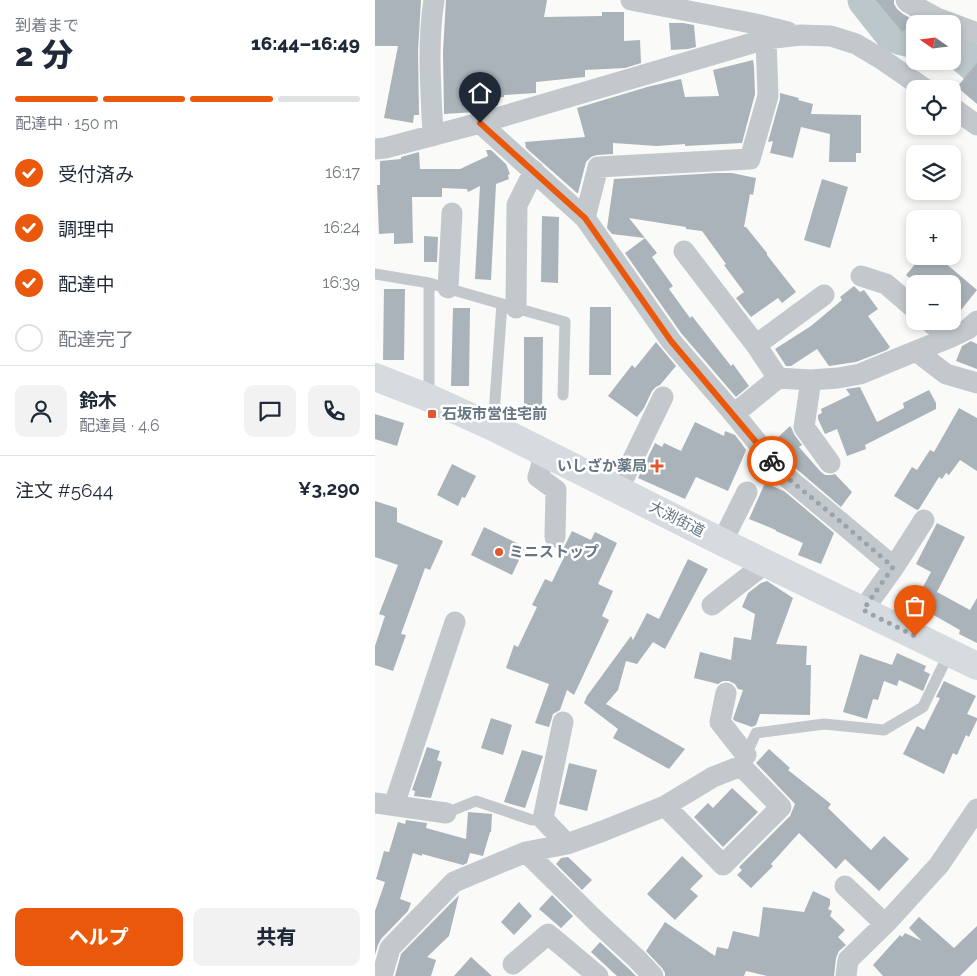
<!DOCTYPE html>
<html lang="ja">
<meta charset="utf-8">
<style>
:root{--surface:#fff;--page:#f2f2f3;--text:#1f2937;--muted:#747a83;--line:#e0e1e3;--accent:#ea580c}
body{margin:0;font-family:Raleway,"Noto Sans JP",sans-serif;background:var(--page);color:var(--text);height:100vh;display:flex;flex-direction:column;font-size:19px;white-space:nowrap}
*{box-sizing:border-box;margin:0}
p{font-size:16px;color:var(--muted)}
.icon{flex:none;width:28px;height:28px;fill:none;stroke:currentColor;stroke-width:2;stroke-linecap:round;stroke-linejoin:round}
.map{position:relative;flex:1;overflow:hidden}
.side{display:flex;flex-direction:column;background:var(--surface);width:375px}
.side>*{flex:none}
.needle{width:32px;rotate:284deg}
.buttons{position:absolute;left:531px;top:15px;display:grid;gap:10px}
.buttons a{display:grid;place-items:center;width:55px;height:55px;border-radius:10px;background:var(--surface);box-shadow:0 2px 8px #0003;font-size:25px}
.pin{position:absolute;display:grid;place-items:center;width:42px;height:42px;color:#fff;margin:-51px -21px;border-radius:50% 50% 50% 0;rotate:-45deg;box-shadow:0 0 5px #0007}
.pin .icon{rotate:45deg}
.courier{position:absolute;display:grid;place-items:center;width:50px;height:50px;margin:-25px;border:4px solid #ea580c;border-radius:50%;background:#fff;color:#222;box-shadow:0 1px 6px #0007}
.summary em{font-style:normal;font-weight:800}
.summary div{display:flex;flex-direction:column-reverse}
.summary{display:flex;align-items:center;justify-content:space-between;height:85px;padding:0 15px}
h1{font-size:32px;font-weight:800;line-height:38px}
.bar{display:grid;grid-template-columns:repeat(4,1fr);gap:8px 5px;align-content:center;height:60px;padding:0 15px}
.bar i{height:6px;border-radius:4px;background:var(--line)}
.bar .current{background:var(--accent)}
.bar p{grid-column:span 4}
.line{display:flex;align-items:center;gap:12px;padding:0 15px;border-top:1px solid var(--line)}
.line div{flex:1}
.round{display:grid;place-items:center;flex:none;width:52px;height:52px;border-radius:10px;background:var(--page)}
ol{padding:0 15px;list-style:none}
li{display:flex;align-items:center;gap:15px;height:55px}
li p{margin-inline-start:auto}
li .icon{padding:5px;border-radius:50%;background:var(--accent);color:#fff;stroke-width:4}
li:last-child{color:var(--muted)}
li i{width:28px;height:28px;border:2px solid var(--line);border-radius:50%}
.primary-button{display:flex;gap:10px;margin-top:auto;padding:10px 15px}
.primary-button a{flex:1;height:58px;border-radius:10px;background:var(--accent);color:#fff;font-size:20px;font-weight:800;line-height:58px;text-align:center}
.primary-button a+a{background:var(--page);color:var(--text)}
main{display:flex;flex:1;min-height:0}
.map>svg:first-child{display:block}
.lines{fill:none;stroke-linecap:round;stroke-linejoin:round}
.river{stroke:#bbc7cb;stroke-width:35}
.building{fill:#aab3b9}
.lane{stroke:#c3c8cc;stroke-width:11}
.street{stroke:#c3c8cc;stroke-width:21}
.secondary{stroke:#d6dbdf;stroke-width:28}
.done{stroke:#99a4ac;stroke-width:5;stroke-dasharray:0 9}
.route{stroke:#ea580c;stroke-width:6}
.poi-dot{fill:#e4572e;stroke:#fff;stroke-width:2}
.labels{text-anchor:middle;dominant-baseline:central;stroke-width:5;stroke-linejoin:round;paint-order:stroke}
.poi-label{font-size:15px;font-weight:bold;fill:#657683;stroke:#fff;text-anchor:start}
.street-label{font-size:15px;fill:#657683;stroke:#fff}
</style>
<main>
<section class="side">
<div class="summary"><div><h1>2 分</h1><p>到着まで</p></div><em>16:44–16:49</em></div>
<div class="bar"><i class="current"></i><i class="current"></i><i class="current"></i><i></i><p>配達中 · 150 m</p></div>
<ol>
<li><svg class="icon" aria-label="check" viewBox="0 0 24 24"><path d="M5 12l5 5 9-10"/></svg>受付済み<p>16:17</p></li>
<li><svg class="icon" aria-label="check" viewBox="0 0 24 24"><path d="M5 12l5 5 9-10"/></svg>調理中<p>16:24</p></li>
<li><svg class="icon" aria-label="check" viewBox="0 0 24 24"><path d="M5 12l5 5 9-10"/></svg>配達中<p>16:39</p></li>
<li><i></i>配達完了</li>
</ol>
<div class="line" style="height:90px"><a class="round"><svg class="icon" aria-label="person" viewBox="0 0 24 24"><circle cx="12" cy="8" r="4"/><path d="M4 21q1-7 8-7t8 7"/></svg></a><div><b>鈴木</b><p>配達員 · 4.6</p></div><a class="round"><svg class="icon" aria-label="chat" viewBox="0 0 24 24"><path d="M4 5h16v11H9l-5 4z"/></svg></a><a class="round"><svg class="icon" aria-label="phone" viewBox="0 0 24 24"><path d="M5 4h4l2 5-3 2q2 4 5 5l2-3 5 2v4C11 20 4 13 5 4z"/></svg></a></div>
<div class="line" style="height:65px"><div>注文 #5644</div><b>¥3,290</b></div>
<div class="primary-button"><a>ヘルプ</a><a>共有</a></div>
</section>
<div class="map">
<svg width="602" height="976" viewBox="0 0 602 976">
<rect width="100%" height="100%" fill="#fafaf8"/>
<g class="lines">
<!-- river -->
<path class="river" d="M490 0 517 34 527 38 540 41
M578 50 587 54 602 67"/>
</g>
<!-- building -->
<path class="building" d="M0 0H46L43 51 44 115H39L38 123 9 118 23 46H0Z
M71 0H172L169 17 227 16V12H249V41L265 40 266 63 250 68 210 70V77L161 82V93L129 95V97H122L123 105 106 107V110L100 112 69 114 68 51Z
M501 0H519V4L522 9 528 14 535 18 539 23 527 32Z
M294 23H308L319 25 321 47 313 49 296 50Z
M378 60 379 67 380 94 367 143 310 146V144L282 146 238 143V154L222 155 216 157 211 162 203 193H202L151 148 150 142 210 137 202 108 272 87 306 79 310 97 344 96 338 70Z
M602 63V104L582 87Z
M405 93 424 98 423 100 438 104 436 114 486 115V153H481V162H454L455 134 426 127 418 158 395 153 398 141 393 142 405 99Z
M111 150H116L131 164 135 174 133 175 134 179 121 184 116 280 100 279 105 186 93 192 92 189 67 188V197H37L38 243 19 244V233L4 234 2 185H5V161L26 159V157L44 152 45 169H85L113 156Z
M342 173H357L381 178 378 195 375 194 369 227H371L392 253V255L421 292 407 303 403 298 376 317 361 298 369 292 349 265 351 264 327 231 311 229V227L254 218 282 253 277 257 298 286 294 289 315 318 317 316 356 366 358 364 374 386 361 397 306 333 250 253 270 238 237 234 232 228 239 179Z
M447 179 473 187 455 248 429 240Z
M167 216 184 217 183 283 166 282Z
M49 236 63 237 62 262H49Z
M547 256H562L602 290 578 320V284H541L531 275Z
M479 286 485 292 489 290 503 309 493 316 515 347 512 350 481 362 454 366 442 349 416 366H411L400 349 436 326 467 300 465 297Z
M9 289H30L29 360H8Z
M215 307H236V375H214Z
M78 308H95L94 386H76Z
M149 337H168L167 415 149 414Z
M596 341 602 344V369L581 361 587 346Z
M281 342 301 366 285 385 281 387 277 391 269 408 262 417 233 396 257 365 260 368Z
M485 387 502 422 529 408 528 403 554 390 561 403V409L490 445 491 449 472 456 462 429 450 434 443 419V415L447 413 446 409 475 395 471 389Z
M584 408 602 418V471L585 460 574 475 571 473 567 479 564 477 544 509 542 510 519 496 537 467 542 470 555 450 559 452Z
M0 414 29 423 22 446 0 439Z
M320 422 349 436 350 431 360 435 367 444 371 450 366 462 353 491 321 477 310 499 263 478 280 443 287 447 289 443 306 451Z
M415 426 417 429 419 434 427 445 424 447 445 471 450 475H456L460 474 477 492 466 507 418 466 398 442Z
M77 464 101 476 90 498 87 497 83 506 62 495Z
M390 483 409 491 459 533 446 564 423 555 428 543 401 531V530L374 519Z
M0 501 22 508V522L68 541 55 570 50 568 26 634 31 635 18 671 0 665V646L10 616 4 614 23 565 0 557Z
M562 523 590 537 562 592 595 610 602 598V643L584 634 585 630 539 604 556 572 541 564Z
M109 527 150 547 137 575 96 555Z
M197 531 216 540 220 532 242 543 223 584 238 591 227 616 234 620 199 695 192 690 185 710 178 714 174 727 160 723 174 684 131 668 139 645 143 647 162 607 157 605 170 579 177 582 191 553 187 551Z
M313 559 333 569 290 649 278 642 262 664 251 661 243 690 231 704 310 749 294 769 238 738 243 729 209 703 212 696 256 636 258 640 272 613 284 619Z
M392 581 418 598 401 644 432 646 431 665H436L435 715 385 714 381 725 377 727 360 721 358 719 368 690 363 689 360 684 354 681H348L343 684 319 678 325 652 356 660 359 637 376 640 380 614 367 607 373 593 386 583Z
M522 653 551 666 549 671 555 674 548 691 524 680 522 686 509 681 503 700 498 699 492 719 468 712 485 654 517 665Z
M569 681 601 696 592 714 602 718V720L594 737 591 735 582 755 578 753 569 774 528 754 542 726 549 730 565 698 561 697Z
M116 718 137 725 128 755 106 748Z
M52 747 65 751 62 760 67 762 56 798 39 796 40 791 37 790Z
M394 749 415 768 413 770 456 804 453 808 496 850 509 836 534 859 504 891 470 859 461 869 424 833 396 864 398 866 376 888 362 875 367 870 364 867 415 816 420 804 381 763Z
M147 750 168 756 150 808 129 802Z
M194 763 222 770 212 811 184 804Z
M357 788 383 812 348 847 319 817 333 803 338 808Z
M93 812 117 814 116 832H115L108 856 95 853 92 863 88 865 47 854V856L38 853 25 899 36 903 33 911 6 939 3 945 0 955V911L10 882 1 879 9 851 14 852 23 822 30 824 31 820 52 823 51 828 91 839Z
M307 856 328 876 315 889 323 896 300 920 272 894Z
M193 857 217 880 207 890 181 864 186 858Z
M438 891 455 899V905L453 909 457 911 455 916 470 930 463 937 471 945 464 951 461 958 459 976H392L371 971 369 976H290V973L287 968 271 951 290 922 340 956 342 947 353 949 358 931 384 937 388 907 429 912Z
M84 895 74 936 52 957 61 960 56 976H20L26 954Z
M177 895 198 916 186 928 164 909Z
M144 902 157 916 139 935 126 922Z
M544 917 579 948 602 926V959L585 976H508L498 965 525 935 527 937 530 933 547 941 534 928Z
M225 942 253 968 261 976H242L216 952Z
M96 957 117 976H79Z"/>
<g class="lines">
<!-- lane -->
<path class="lane" d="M0 274 54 283
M54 398V283L190 322 188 395
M118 427 127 304
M370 757 381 733 449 724 509 730 548 707 574 653
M71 813 101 801 157 820 168 819"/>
<!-- street -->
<path class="street" d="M256 0 376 23 413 32
M531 0 534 3 562 18 602 33
M578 108 602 125
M105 123 210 218 296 341 359 414 403 378 436 380 463 378 485 374 541 351 574 338 593 329 602 321
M58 136C56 90 52 45 59 0
M0 149 10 148 105 123 391 39 426 35 456 36 481 44 508 60 550 89
M210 218 223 167 375 159 393 96 391 39
M309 251 381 345 403 378
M486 276 511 284 540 309
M73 288 77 213
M141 308 142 205 159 171
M554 321 574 338
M381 345 449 295
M541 351 571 374 602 383
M436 380 429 427 455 463
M359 414 409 475 519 567 488 610
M170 453 163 477 181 490 180 537
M243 490 288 397
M347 542 372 492
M519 567 549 520
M337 605 391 563
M351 693 345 722 371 755
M188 722 168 819 192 844
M0 803 71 813
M19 805 80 622
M151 852 223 923 262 959 278 976
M470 886 510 924
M138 964 173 934 223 976
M7 976 15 948 79 882 151 852 192 844 228 831 290 806 338 777 366 766 406 807 348 865 290 806
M471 976 473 960 513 921 564 865 602 809"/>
<!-- secondary -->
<path class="secondary" d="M0 377 54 398 118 427 347 542 602 666"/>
</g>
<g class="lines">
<!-- done -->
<path class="done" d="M397 461 409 475 466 522 518 567 488 610 540 636"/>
<!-- route -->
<path class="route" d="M105 123 210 218 296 341 397 461"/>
</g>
<!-- markers -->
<g class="poi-dot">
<rect x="52" y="409" width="10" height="10" rx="2.5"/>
<path d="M279.5 458.5h5v5h5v5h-5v5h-5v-5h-5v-5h5z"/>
<circle cx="124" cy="552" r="5"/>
</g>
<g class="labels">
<!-- poi labels -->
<g class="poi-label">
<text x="67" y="414">石坂市営住宅前</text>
<text x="272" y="466" text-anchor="end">いしざか薬局</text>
<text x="134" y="552">ミニストップ</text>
</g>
<!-- street labels -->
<g class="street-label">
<text transform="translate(302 519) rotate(27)">大渕街道</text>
</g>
</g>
</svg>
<div class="buttons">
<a><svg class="needle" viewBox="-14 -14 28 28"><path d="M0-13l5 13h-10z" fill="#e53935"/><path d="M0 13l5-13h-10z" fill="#747a83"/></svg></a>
<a><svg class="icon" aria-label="locate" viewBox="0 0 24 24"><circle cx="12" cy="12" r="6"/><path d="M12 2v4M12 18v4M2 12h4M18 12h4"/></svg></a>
<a><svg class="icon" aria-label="layers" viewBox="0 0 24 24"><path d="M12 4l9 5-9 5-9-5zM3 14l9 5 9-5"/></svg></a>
<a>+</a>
<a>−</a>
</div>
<div class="pin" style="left:540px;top:636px;background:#ea580c"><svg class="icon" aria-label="bag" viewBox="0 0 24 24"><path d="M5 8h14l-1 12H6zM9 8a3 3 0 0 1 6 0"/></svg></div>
<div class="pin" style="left:105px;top:123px;background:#1f2937"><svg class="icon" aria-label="home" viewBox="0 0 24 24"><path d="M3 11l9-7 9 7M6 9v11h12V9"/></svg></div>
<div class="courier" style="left:397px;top:461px"><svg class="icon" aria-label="bike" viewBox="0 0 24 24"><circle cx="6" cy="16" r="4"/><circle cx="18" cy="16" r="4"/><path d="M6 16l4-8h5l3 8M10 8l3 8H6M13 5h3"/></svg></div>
</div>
</main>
